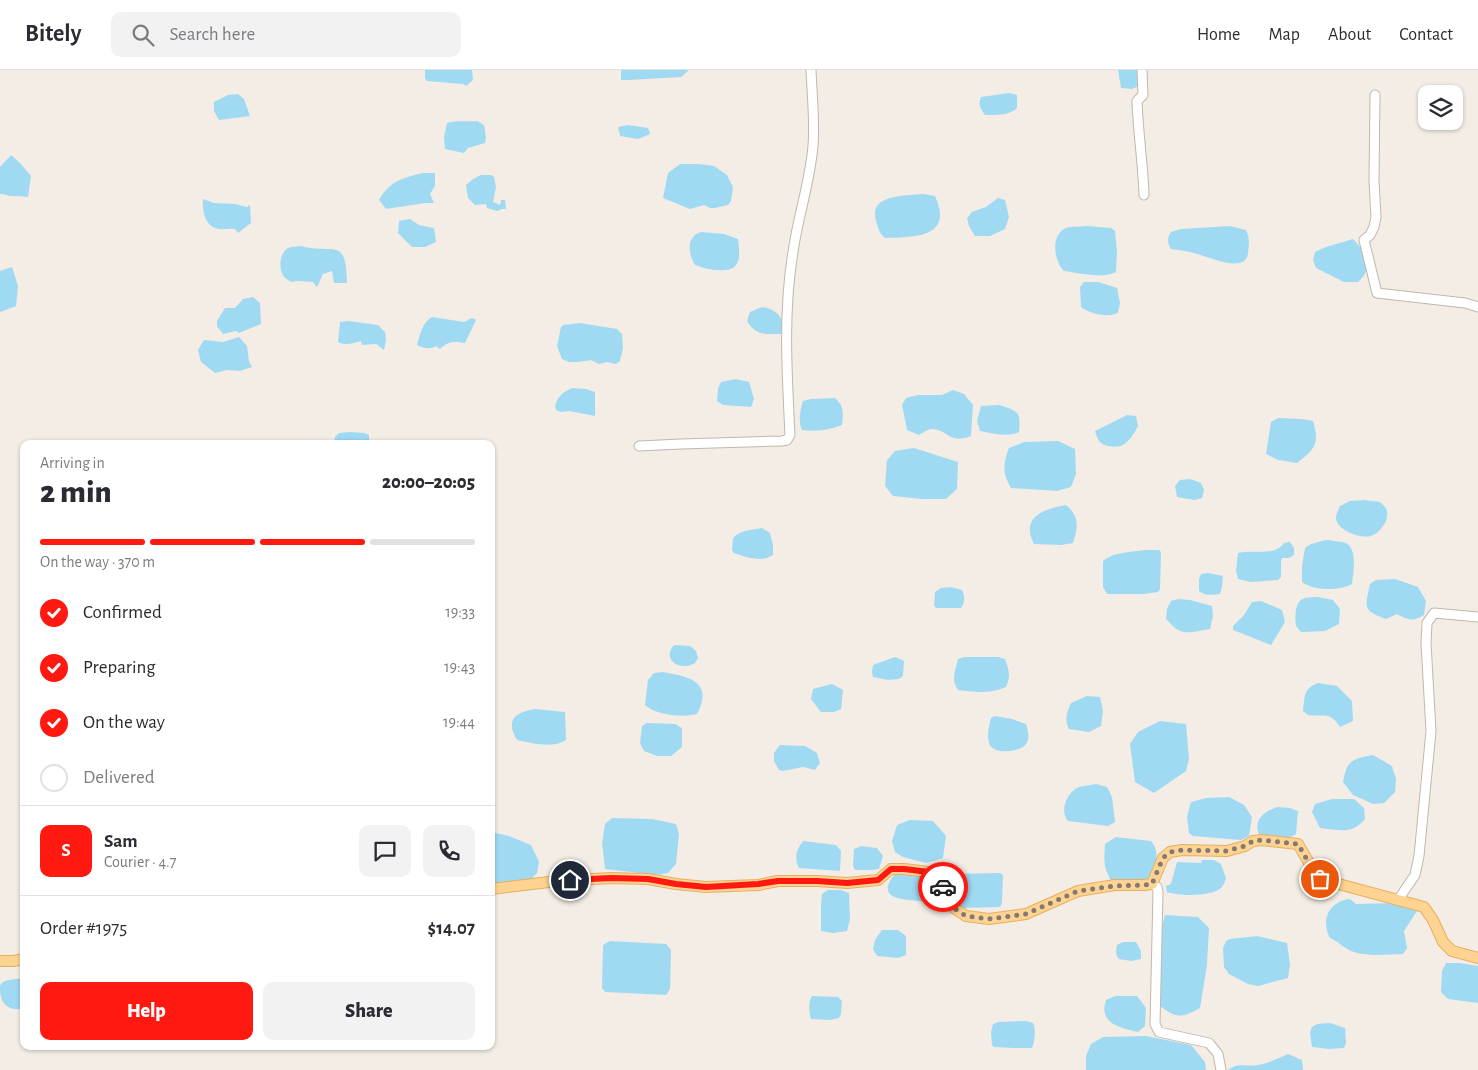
<!DOCTYPE html>
<meta charset="utf-8">
<style>
:root{--surface:#fff;--page:#f2f2f3;--text:#2b2b33;--muted:#7c7c81;--line:#e1e1e2;--accent:#ff1911}
body{margin:0;font-family:"Alegreya Sans",sans-serif;background:var(--page);color:var(--text);height:100vh;display:flex;flex-direction:column;font-size:19px;white-space:nowrap}
*{box-sizing:border-box;margin:0}
p{font-size:16px;color:var(--muted)}
.icon{flex:none;width:28px;height:28px;fill:none;stroke:currentColor;stroke-width:2;stroke-linecap:round;stroke-linejoin:round}
.map{position:relative;flex:1;overflow:hidden}
.sheet{position:absolute;left:20px;top:370px;width:475px;height:610px;display:flex;flex-direction:column;background:var(--surface);border-radius:10px;box-shadow:0 1px 4px #0004}
.sheet>*{flex:none}
.fabs{position:absolute;left:1418px;top:15px;display:grid;gap:10px}
.fabs a{display:grid;place-items:center;width:45px;height:45px;border-radius:10px;background:var(--surface);box-shadow:0 1px 4px #0004;font-size:25px}
.pin{position:absolute;display:grid;place-items:center;width:42px;height:42px;color:#fff;margin:-21px;border:2px solid #fff;border-radius:50%;box-shadow:0 1px 5px #0007}
.courier{position:absolute;display:grid;place-items:center;width:50px;height:50px;margin:-25px;border:4px solid #ff1911;border-radius:50%;background:#fff;color:#222;box-shadow:0 1px 6px #0007}
.headline em{font-style:normal;font-weight:800}
.headline div{display:flex;flex-direction:column-reverse}
.headline{display:flex;align-items:center;justify-content:space-between;height:85px;padding:0 20px}
h1{font-size:32px;font-weight:800;line-height:38px}
.bar{display:grid;grid-template-columns:repeat(4,1fr);gap:8px 5px;align-content:center;height:60px;padding:0 20px}
.bar i{height:6px;border-radius:4px;background:var(--line)}
.bar .on{background:var(--accent)}
.bar p{grid-column:span 4}
.line{display:flex;align-items:center;gap:12px;padding:0 20px;border-top:1px solid var(--line)}
.line div{flex:1}
.round{display:grid;place-items:center;flex:none;width:52px;height:52px;border-radius:10px;background:var(--page)}
ol{padding:0 20px;list-style:none}
li{display:flex;align-items:center;gap:15px;height:55px}
li p{margin-inline-start:auto}
li .icon{padding:5px;border-radius:50%;background:var(--accent);color:#fff;stroke-width:4}
li:last-child{color:var(--muted)}
li i{width:28px;height:28px;border:2px solid var(--line);border-radius:50%}
.primary-button{display:flex;gap:10px;margin-top:auto;padding:10px 20px}
.primary-button a{flex:1;height:58px;border-radius:10px;background:var(--accent);color:#fff;font-size:20px;font-weight:800;line-height:58px;text-align:center}
.primary-button a+a{background:var(--page);color:var(--text)}
header{display:flex;align-items:center;gap:30px;box-sizing:border-box;height:70px;padding:0 25px;background:var(--surface);border-bottom:1px solid var(--line)}
header strong{font-size:24px}
nav{display:flex;gap:28px;margin-inline-start:auto;font-size:18px}
.search{width:350px;height:45px;background:var(--page);display:flex;align-items:center;gap:12px;box-sizing:border-box;padding:0 18px;border-radius:10px;color:var(--muted);font-size:19px}
.map>svg:first-child{display:block}
.water{fill:#9fdaf2}
.lines{fill:none;stroke-linecap:round;stroke-linejoin:round}
.minor-casing{stroke:#c2b7ab;stroke-width:11}
.major-casing{stroke:#e7af5f;stroke-width:12}
.minor{stroke:#fff;stroke-width:9}
.major{stroke:#ffd493;stroke-width:10}
.done{stroke:#837b73;stroke-width:5;stroke-dasharray:0 9}
.route{stroke:#ff1911;stroke-width:6}
</style>
<header>
<strong>Bitely</strong>
<div class="search"><svg class="icon" aria-label="search" viewBox="0 0 24 24"><circle cx="10" cy="10" r="6"/><path d="M15 15l6 6"/></svg>Search here</div>
<nav><a>Home</a><a>Map</a><a>About</a><a>Contact</a></nav>
</header>
<div class="map">
<svg width="1478" height="1000" viewBox="0 0 1478 1000">
<rect width="100%" height="100%" fill="#f3ede5"/>
<!-- water -->
<path class="water" d="M425 0H472L473 10 466 16 463 14 427 11 425 8Z
M621 0H688V1L681 7 629 10H621Z
M1118 0H1138L1139 16 1132 19 1121 18Z
M1009 23 1017 25V38C1009 46 995 45 985 45 980 38 978 34 981 27Z
M238 24 244 29 250 46 219 50 214 41V32L228 25Z
M477 51 484 55 486 67 485 73 468 78 464 83 445 79 444 67 447 53C456 50 467 52 477 51Z
M628 55 648 58 650 64 638 69 620 66 618 57Z
M11 85 20 93 31 106 28 127C22 126 18 126 12 126 8 126 5 124 0 124V97Z
M680 94H699L714 96 727 105 733 117 731 131 728 135 715 138H710L704 135 690 139 663 128 668 103Z
M423 103H435V116L430 124 434 133H425L386 139 379 130C390 111 402 108 423 103Z
M481 105H491L494 107 496 117 493 132 500 135 501 130H505L506 139H502L497 141 487 138 486 134 475 135 468 128 466 115 473 109Z
M923 124 935 126C954 168 915 167 885 168 879 163 878 158 876 151 868 124 905 126 923 124Z
M998 128 1005 130 1009 147 1005 159 990 166H975L969 156 967 148 972 142 986 137Z
M203 129 214 133 235 134 247 137 250 135 251 153 238 163 235 159C230 158 224 160 219 159 205 157 202 141 203 129Z
M410 149 419 155 434 158 436 172 425 177H412L398 163 399 151Z
M1087 156 1111 158 1115 161 1117 181 1116 202C1104 209 1078 203 1064 201 1054 191 1050 165 1066 158 1072 156 1081 157 1087 156Z
M1230 156 1246 160C1250 168 1249 174 1248 183 1246 205 1207 186 1194 183 1187 181 1179 180 1171 179 1167 173 1167 168 1171 162L1181 159Z
M701 162 724 164 738 169C740 186 742 202 719 200 711 200 703 198 695 195 688 184 686 166 701 162Z
M1353 169C1366 182 1375 197 1358 212H1344L1316 198 1313 190 1315 182 1326 177Z
M300 176C334 185 346 165 347 213H334L332 201 323 204 317 217 313 212C305 212 300 210 292 212 291 212 287 209 285 208 278 201 279 183 288 178 292 176 296 177 300 176Z
M12 197 18 216 16 236 0 242V201Z
M1084 212H1098L1117 218 1120 233 1118 243C1107 248 1091 244 1081 237L1080 217Z
M253 227 260 233 261 254 239 263 236 261 223 264 217 256V251L225 238H235L243 229Z
M762 237C774 239 779 243 784 254L782 264C765 264 756 266 747 251L750 242Z
M432 247 464 252 472 248 476 250 465 273C454 271 448 271 440 279L436 276C430 280 423 278 417 275 420 265 422 253 432 247Z
M348 251 378 255 385 262 386 270 384 280 376 274 362 275 361 271C354 273 345 276 338 272L340 252Z
M580 253 617 259 622 264 623 278 620 291 616 294 607 292 599 294 591 290 578 292H569L562 289 557 276 561 257 563 255Z
M239 267 247 276 249 291 252 297 240 301 227 300 215 303 201 292 198 280 204 270 223 272Z
M736 309 749 312 754 329 751 337 723 335 717 331 718 318 721 312Z
M572 318 586 319 595 322V346L569 341 560 342 556 340 555 336C558 326 562 323 572 318Z
M953 320 964 324 973 335 971 366C948 375 947 358 931 359 927 360 922 363 919 365L907 360 902 335 906 328 918 325H942Z
M835 328C845 337 843 344 842 355 829 360 816 362 802 360 798 352 800 340 803 331L811 329Z
M999 335C1018 341 1021 341 1019 362 1007 368 993 363 980 361L977 351 981 336Z
M1127 345 1136 346 1138 356C1135 362 1129 372 1123 375 1117 378 1104 377 1100 372 1097 369 1096 364 1095 361Z
M1278 348 1302 349 1313 351C1320 374 1315 379 1297 393L1278 390 1266 384 1271 352Z
M350 362 365 363 369 365V374H334L335 367 339 363Z
M1058 371 1075 379 1076 404 1071 417 1057 421 1011 418C1002 403 1003 393 1009 378L1024 372Z
M914 378 958 392 957 419 946 429H922L893 426 885 416 887 390 895 381Z
M1190 409 1201 413 1204 420 1202 428 1195 430 1177 427 1175 416 1180 410Z
M1364 430 1380 432C1383 435 1386 437 1387 441 1389 451 1380 463 1371 466 1361 469 1335 460 1336 447 1336 444 1339 439 1340 436L1350 431Z
M1066 435C1080 447 1078 457 1073 473L1061 475 1034 474C1020 447 1044 439 1066 435Z
M762 458 770 463 773 475V485C761 493 746 487 734 483L732 480 733 468C741 460 751 460 762 458Z
M1326 470C1332 471 1340 471 1346 473 1358 479 1353 504 1352 514 1340 521 1313 521 1302 512V496L1305 478 1311 474Z
M1290 472 1294 478V485L1289 488H1282L1281 492V507L1278 510 1251 512 1238 509 1236 501 1238 483C1252 479 1275 487 1284 473Z
M1145 480H1159L1161 482 1160 519 1158 522 1144 524H1107L1103 517V491C1113 482 1132 482 1145 480Z
M1208 503 1223 506 1222 517 1220 524C1214 525 1204 526 1199 521V509L1201 504Z
M1395 509 1418 517 1426 531 1424 545C1412 552 1408 550 1397 544L1386 549C1362 540 1365 538 1370 514L1376 510Z
M951 517 962 520C965 526 965 533 961 538H936L934 535 935 522 941 518Z
M1318 527 1333 530 1340 539 1339 554 1325 561 1301 562 1296 556C1295 547 1294 531 1305 528 1309 527 1314 527 1318 527Z
M1178 529 1190 530 1212 536 1213 546 1210 559C1190 562 1182 568 1166 549L1167 539 1171 531Z
M1261 531 1282 540 1285 552 1271 575 1233 560V556L1244 545 1252 532Z
M674 575 690 576 696 581 698 588 695 593C692 594 689 596 686 596 673 597 664 586 674 575Z
M895 587 904 591 903 606 899 609 888 610 873 607 872 602 873 595Z
M964 587H998L1005 589C1009 600 1011 606 1006 617 991 624 974 622 958 620 951 610 955 601 958 589Z
M663 602C689 607 714 611 697 644 684 648 655 645 645 635L648 610 654 603Z
M1318 613 1337 616 1352 631 1353 651 1340 657C1330 641 1324 647 1308 645L1303 641C1305 626 1303 619 1318 613Z
M832 614 843 620 841 639 834 642H821L811 629 813 619Z
M1087 626 1100 627 1103 641 1101 656 1089 662 1069 659C1064 650 1067 642 1071 633Z
M535 639 565 642 566 670C552 679 532 673 517 670 505 649 515 643 535 639Z
M995 646 1012 649 1026 654C1028 661 1030 668 1026 674 1021 682 995 685 990 675 986 667 989 656 991 648Z
M1160 651 1186 654 1189 689 1186 701 1154 723 1135 712 1130 674 1138 662Z
M647 653 675 654 682 658V677L671 686H657L644 681 640 673 642 656Z
M780 675 805 676 817 683 820 693 815 700 803 697 783 701 779 700 774 691V683Z
M1373 685 1392 696 1396 709 1395 722 1384 733 1373 734 1353 725 1343 712C1347 690 1352 689 1373 685Z
M1096 714 1107 717 1112 727 1115 752 1108 756 1068 751C1059 740 1067 722 1079 717 1084 716 1091 715 1096 714Z
M1229 727 1244 735 1252 747 1249 766 1241 770 1193 766 1189 763 1187 747 1191 732 1206 728Z
M1332 729H1354L1364 738 1365 749C1352 765 1339 760 1320 758L1312 742 1315 734Z
M1277 737 1290 738 1298 741 1296 764C1286 772 1271 768 1260 766 1252 751 1263 742 1277 737Z
M612 748 652 749 676 754 679 764 676 794 668 803 657 805 605 799 602 773 605 754Z
M910 750 933 751 946 766 943 788 926 793 903 787 895 782 892 771 897 755Z
M491 762 509 766 531 775 539 792 537 803 530 810 491 816Z
M1116 767 1151 771C1162 783 1155 800 1146 811L1112 812C1103 797 1104 791 1105 774Z
M803 771 836 775 841 781 840 801 799 798C794 788 796 780 803 771Z
M861 776 877 778 883 786 879 799 871 800H855L853 796 854 779Z
M1202 790H1214L1221 794 1226 808C1225 811 1224 815 1221 818 1210 827 1180 826 1167 822L1166 816 1171 814 1177 792 1201 793Z
M1000 803 1003 805 1002 833 1000 837 961 838C958 835 953 832 951 829 947 823 947 811 950 804Z
M895 804 930 805 938 813 936 827C933 828 929 831 925 831 920 832 914 830 909 830 890 828 880 822 895 804Z
M828 820H841L849 823 850 849 847 861 833 863 821 861V834L822 824Z
M1350 829 1356 834 1397 833 1416 837 1417 841 1404 861 1407 878 1403 884C1388 884 1369 887 1354 882 1344 879 1340 872 1330 868 1320 849 1330 831 1350 829Z
M1165 845 1198 847 1209 858 1207 895 1200 938C1182 948 1176 949 1159 935L1160 865Z
M882 860H898L906 866V885L898 888 877 886 873 879 875 870Z
M1257 866 1287 873 1290 895 1288 908 1258 916 1248 914 1229 904 1224 897 1223 878 1226 871 1230 869Z
M610 871 666 874 671 880 670 919 666 925 605 922 602 918 603 875Z
M1123 872H1136L1141 881V889L1131 891 1119 889C1115 885 1116 880 1117 875Z
M1446 893H1459L1478 896V933L1448 929 1441 922 1442 901Z
M24 908V939C9 941 0 935 0 919 0 915 0 915 3 912 9 909 18 909 24 908Z
M812 926 838 927 842 931 841 944 839 948 830 950 811 949C809 942 808 932 812 926Z
M1115 926H1137L1146 938 1145 956 1138 962C1121 958 1098 954 1106 930Z
M1026 951 1033 953C1036 959 1035 971 1032 978H1014L994 977 992 975 991 962 993 954 998 952Z
M1330 953 1345 958 1346 973 1344 978 1329 979 1312 977 1310 963 1312 957 1317 954Z
M1146 966 1191 975 1205 992 1206 1000H1086V986L1091 974 1103 967Z
M1288 984 1302 990 1303 1000H1228C1237 992 1248 997 1258 995 1269 993 1279 988 1288 984Z"/>
<g class="lines">
<!-- minor casing -->
<g class="minor-casing">
<path id="minor" d="M1142 0 1143 25 1137 31C1138 62 1143 93 1144 125
M1375 25 1374 111 1376 147 1374 157 1370 165 1364 170 1377 223 1465 233 1478 237
M639 376 681 374 782 371 787 370 790 365C787 304 783 242 793 182 798 146 810 112 813 76 815 51 812 25 811 0
M1152 814 1157 817 1158 822 1155 954 1159 962 1209 973 1218 984 1221 1000
M1398 830 1415 805 1419 786 1431 661 1426 573 1427 553 1434 543 1478 547"/>
</g>
<!-- major casing -->
<g class="major-casing">
<path id="major" d="M491 819 557 811 611 808 648 809 676 814 706 817 758 815 778 811H817L847 813 878 810 891 799H904L929 802 942 807 945 827 954 838 966 846 989 849 1026 844 1078 821 1115 815H1144L1152 814 1163 788 1170 782 1182 780 1227 781 1245 776 1253 771 1262 770 1298 774 1315 803 1320 809 1424 837 1433 850 1443 872 1452 881 1478 888
M0 891H13L24 889"/>
</g>
<!-- minor -->
<use href="#minor" class="minor"/>
<!-- major -->
<use href="#major" class="major"/>
</g>
<g class="lines">
<!-- done -->
<path class="done" d="M943 817 945 827 954 838 966 846 989 849 1026 844 1078 821 1114 816 1144 815 1152 814 1163 788 1170 782 1182 780 1226 781 1245 776 1253 771 1262 770 1298 774 1315 804 1320 809"/>
<!-- route -->
<path class="route" d="M570 810 611 808 648 809 676 814 706 817 758 814 778 811H817L847 813 878 810 891 799H904L929 802 942 807 943 817"/>
</g>
</svg>
<div class="fabs">
<a><svg class="icon" aria-label="layers" viewBox="0 0 24 24"><path d="M12 4l9 5-9 5-9-5zM3 14l9 5 9-5"/></svg></a>
</div>
<div class="pin" style="left:1320px;top:809px;background:#ea580c"><svg class="icon" aria-label="bag" viewBox="0 0 24 24"><path d="M5 8h14l-1 12H6zM9 8a3 3 0 0 1 6 0"/></svg></div>
<div class="pin" style="left:570px;top:810px;background:#1f2937"><svg class="icon" aria-label="home" viewBox="0 0 24 24"><path d="M3 11l9-7 9 7M6 9v11h12V9"/></svg></div>
<div class="courier" style="left:943px;top:817px"><svg class="icon" aria-label="car" viewBox="0 0 24 24"><path d="M5 17H2v-5l4-1 3-4h7l3 4 3 1v5h-3M9 17h6M6 11h13"/><circle cx="7" cy="17" r="2"/><circle cx="17" cy="17" r="2"/></svg></div>
<section class="sheet">
<div class="headline"><div><h1>2 min</h1><p>Arriving in</p></div><em>20:00–20:05</em></div>
<div class="bar"><i class="on"></i><i class="on"></i><i class="on"></i><i></i><p>On the way · 370 m</p></div>
<ol>
<li><svg class="icon" aria-label="check" viewBox="0 0 24 24"><path d="M5 12l5 5 9-10"/></svg>Confirmed<p>19:33</p></li>
<li><svg class="icon" aria-label="check" viewBox="0 0 24 24"><path d="M5 12l5 5 9-10"/></svg>Preparing<p>19:43</p></li>
<li><svg class="icon" aria-label="check" viewBox="0 0 24 24"><path d="M5 12l5 5 9-10"/></svg>On the way<p>19:44</p></li>
<li><i></i>Delivered</li>
</ol>
<div class="line" style="height:90px"><b class="round" style="background:var(--accent);color:#fff">S</b><div><b>Sam</b><p>Courier · 4.7</p></div><a class="round"><svg class="icon" aria-label="chat" viewBox="0 0 24 24"><path d="M4 5h16v11H9l-5 4z"/></svg></a><a class="round"><svg class="icon" aria-label="phone" viewBox="0 0 24 24"><path d="M5 4h4l2 5-3 2q2 4 5 5l2-3 5 2v4C11 20 4 13 5 4z"/></svg></a></div>
<div class="line" style="height:65px"><div>Order #1975</div><b>$14.07</b></div>
<div class="primary-button"><a>Help</a><a>Share</a></div>
</section>
</div>
